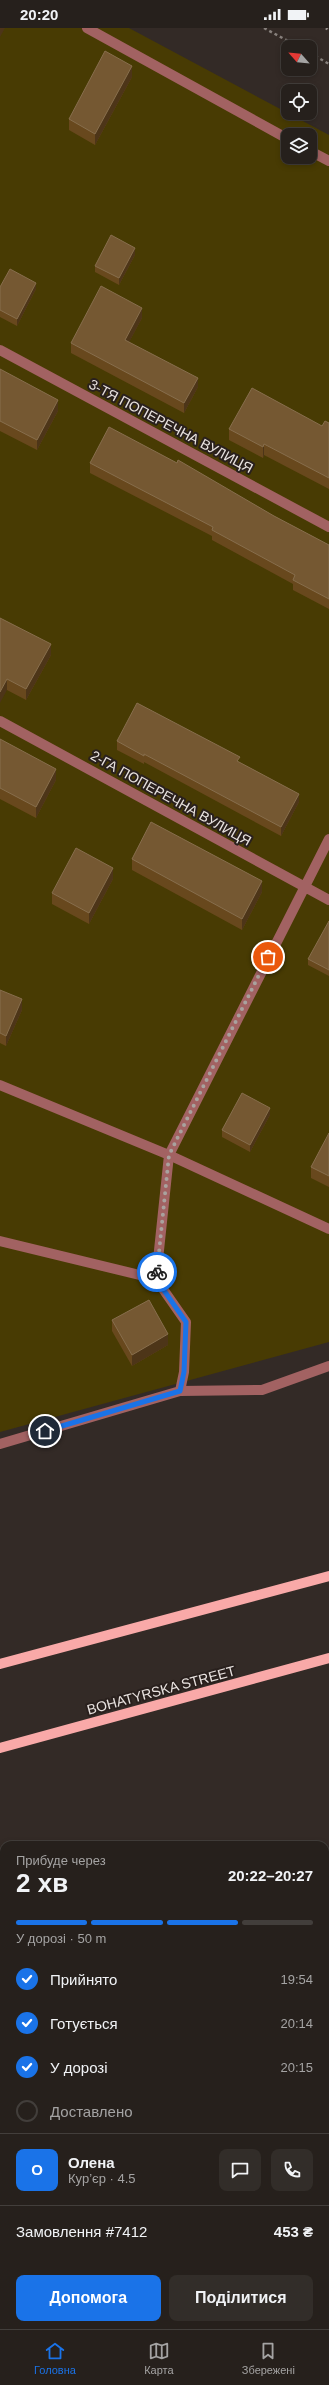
<!DOCTYPE html>
<html lang="uk">
<meta charset="utf-8">
<style>
:root{--surface:#26201c;--page:#322d29;--text:#f1f3f6;--muted:#a4a3a3;--line:#423e3b;--accent:#1a73e8}
body{margin:0;font-family:Arial,sans-serif;background:var(--page);color:var(--text);height:100vh;display:flex;flex-direction:column;font-size:15px;white-space:nowrap}
*{box-sizing:border-box;margin:0}
p{font-size:13px;color:var(--muted)}
.icon{flex:none;width:22px;height:22px;fill:none;stroke:currentColor;stroke-width:2;stroke-linecap:round;stroke-linejoin:round}
.map{position:relative;flex:1;overflow:hidden}
.drawer{position:absolute;left:0px;top:1813px;width:329px;height:488px;display:flex;flex-direction:column;background:var(--surface);border-radius:12px 12px 0 0;box-shadow:0 2px 6px #0003,0 0 0 1px var(--line)}
.drawer>*{flex:none}
.needle{width:26px;rotate:297deg}
.tools{position:absolute;left:281px;top:12px;display:grid;gap:8px}
.tools a{display:grid;place-items:center;width:36px;height:36px;border-radius:8px;background:var(--surface);box-shadow:0 2px 6px #0003,0 0 0 1px var(--line);font-size:20px}
.pin{position:absolute;display:grid;place-items:center;width:34px;height:34px;color:#fff;margin:-17px;border:2px solid #fff;border-radius:50%;box-shadow:0 1px 4px #0007}
.courier{position:absolute;display:grid;place-items:center;width:40px;height:40px;margin:-20px;border:3px solid #1a73e8;border-radius:50%;background:#fff;color:#222;box-shadow:0 1px 5px #0007}
.headline em{font-style:normal;font-weight:700}
.headline div{display:flex;flex-direction:column-reverse}
.headline{display:flex;align-items:center;justify-content:space-between;height:68px;padding:0 16px}
h1{font-size:26px;font-weight:700;line-height:30px}
.bar{display:grid;grid-template-columns:repeat(4,1fr);gap:6px 4px;align-content:center;height:48px;padding:0 16px}
.bar i{height:5px;border-radius:3px;background:var(--line)}
.bar .on{background:var(--accent)}
.bar p{grid-column:span 4}
.line{display:flex;align-items:center;gap:10px;padding:0 16px;border-top:1px solid var(--line)}
.line div{flex:1}
.round{display:grid;place-items:center;flex:none;width:42px;height:42px;border-radius:8px;background:var(--page)}
ol{padding:0 16px;list-style:none}
li{display:flex;align-items:center;gap:12px;height:44px}
li p{margin-inline-start:auto}
li .icon{padding:4px;border-radius:50%;background:var(--accent);color:#fff;stroke-width:4}
li:last-child{color:var(--muted)}
li i{width:22px;height:22px;border:2px solid var(--line);border-radius:50%}
.cta{display:flex;gap:8px;margin-top:auto;padding:8px 16px}
.cta a{flex:1;height:46px;border-radius:8px;background:var(--accent);color:#fff;font-size:16px;font-weight:700;line-height:46px;text-align:center}
.cta a+a{background:var(--page);color:var(--text)}
.status{display:flex;justify-content:space-between;align-items:center;height:28px;padding:0 20px;background:var(--surface);direction:ltr}
.status svg{height:11px;fill:currentColor}
.dock{display:flex;justify-content:space-around;align-items:center;height:56px;border-top:1px solid var(--line);background:var(--surface);font-size:11px;color:var(--muted)}
.dock a{display:grid;justify-items:center;gap:2px}
.dock .on{color:var(--accent)}
.map>svg:first-child{display:block}
.garden{fill:#483b03;fill-rule:evenodd}
.lines{fill:none;stroke-linecap:round;stroke-linejoin:round}
.path{stroke:#87807c;stroke-width:2.5;stroke-dasharray:3 3;stroke-linecap:butt}
.minor{stroke:#a26262;stroke-width:10}
.major{stroke:#f9a9a8;stroke-width:10}
.rail{stroke:#97908c;stroke-width:3;stroke-dasharray:2 4;stroke-linecap:butt}
.wall{fill:#68481d}
.shaded-wall{fill:#4d3518}
.building{fill:#755832;stroke:#876e4d}
.done{stroke:#a9a29e;stroke-width:4;stroke-dasharray:0 7.2}
.route{stroke:#1a73e8;stroke-width:5}
.labels{text-anchor:middle;dominant-baseline:central;stroke-width:4;stroke-linejoin:round;paint-order:stroke}
.street-label{font-size:14px;fill:#e8e2df;stroke:#29201d}
</style>
<div class="status"><b>20:20</b><svg viewBox="0 0 49 12"><path d="M0 12V9h3v3zM5 12V6h3v6zM10 12V3h3v9zM15 12V0h3v12zM26 1h20v11H26zM47 4h2v5h-2z"/></svg></div>
<div class="map">
<svg width="329" height="2301" viewBox="0 0 329 2301">
<rect width="100%" height="100%" fill="#332a26"/>
<!-- garden -->
<path class="garden" d="M0 0H129L329 107V1314L0 1404ZM288 107H310V129H288Z"/>
<g class="lines">
<!-- path -->
<path class="path" d="M264 0 299 19
M310 25 329 36
M325 1860 329 1859
M0 1957 4 1956"/>
<!-- minor -->
<path class="minor" d="M87 0 288 111
M310 123 329 133
M0 322 329 499
M0 693 329 872
M0 1057 169 1127 329 1201
M0 1213 156 1251
M180 1363 184 1344 186 1294 156 1251 169 1127 329 811
M0 1416 180 1363 262 1362 329 1338
M0 2178 4 2179
M325 2273 329 2274"/>
<!-- major -->
<path class="major" d="M0 1636 329 1548
M0 1720 329 1630"/>
<!-- rail -->
<path class="rail" d="M326 0 329 2"/>
</g>
<!-- wall -->
<path class="wall" d="M132 49 95 117 69 102V91Z
M135 227 119 257 95 244V238Z
M0 259 36 261 17 298 0 289Z
M142 290 129 314 198 359 184 385 71 325V315Z
M0 341 58 383 37 422 0 403Z
M329 395V461L264 427 263 430 229 412V401L322 398Z
M90 435 274 488 329 517V581L293 562V556L212 512V508L90 445Z
M0 590 51 627 26 672 7 662Z
M0 711 56 752 36 790 0 771Z
M117 713 299 774 281 808 144 734V736L117 722Z
M132 831 262 864 242 902 132 842Z
M113 851 89 896 52 876V865Z
M329 893V948L308 937V931Z
M0 962 22 982 6 1018 0 1015Z
M270 1087 250 1124 222 1109V1102Z
M329 1105V1159L311 1150V1139Z
M112 1292 168 1317 132 1338 112 1303Z
M4 2035V2105H1L0 2102V2036Z
M325 2152 329 2153V2206L325 2205Z
M165 2298 210 2301H165Z"/>
<!-- shaded-wall -->
<path class="shaded-wall" d="M0 0H5L0 9Z
M132 38V49L95 117V106Z
M135 220V227L119 257V250Z
M36 255V261L17 298V291Z
M142 280V290L125 322V312Z
M198 350V359L184 385V375Z
M58 372V383L37 422V412Z
M264 416V427L263 430V419Z
M51 616V627L26 672V661Z
M7 651V662L0 675V664Z
M56 741V752L36 790V779Z
M299 766V774L281 808V799Z
M113 840V851L89 896V885Z
M262 853V864L242 902V891Z
M22 971V982L6 1018V1008Z
M270 1080V1087L250 1124V1117Z
M168 1306V1317L132 1338V1327Z
M1 2094H4V2105H1Z
M4 2236V2247L0 2258V2247Z
M208 2297H211L210 2301H207Z"/>
<!-- building -->
<path class="building" d="M105 23 132 38 95 106 69 91Z
M111 207 135 220 119 250 95 238Z
M10 241 36 255 17 291 0 282V259Z
M101 258 142 280 125 312 198 350 184 375 71 315Z
M0 341 58 372 37 412 0 393Z
M252 360 322 398 325 393 329 395V450L264 416 263 419 229 401Z
M109 399 177 435 178 432 274 488 329 517V571L293 552 295 547 212 502 213 499 90 435Z
M0 590 51 616 26 661 7 651 0 664Z
M137 675 240 729 237 733 299 766 281 799 144 726V728L117 713Z
M0 711 56 741 36 779 0 760Z
M151 794 262 853 242 891 132 831Z
M76 820 113 840 89 885 52 865Z
M329 893V942L308 931Z
M0 962 22 971 6 1008 0 1005Z
M242 1065 270 1080 250 1117 222 1102Z
M329 1105V1148L311 1139Z
M149 1272 168 1306 132 1327 112 1292Z
M4 2035V2094H1L0 2091V2036Z
M325 2152 329 2153V2195L325 2194Z
M0 2192 4 2193V2236L0 2247Z
M325 2288 329 2289V2301H283L284 2297H325Z
M165 2297H208L207 2301H174L165 2298Z"/>
<g class="lines">
<!-- done -->
<path class="done" d="M157 1244 169 1127 268 929"/>
<!-- route -->
<path class="route" d="M45 1403 180 1363 184 1344 186 1294 156 1251 157 1244"/>
</g>
<g class="labels">
<!-- street labels -->
<g class="street-label">
<text transform="translate(171 398) rotate(28)">3-ТЯ ПОПЕРЕЧНА ВУЛИЦЯ</text>
<text transform="translate(171 770) rotate(29)">2-ГА ПОПЕРЕЧНА ВУЛИЦЯ</text>
<text transform="translate(161 1662) rotate(-15)">BOHATYRSKA STREET</text>
</g>
</g>
</svg>
<div class="tools">
<a><svg class="needle" viewBox="-14 -14 28 28"><path d="M0-13l5 13h-10z" fill="#e53935"/><path d="M0 13l5-13h-10z" fill="#a4a3a3"/></svg></a>
<a><svg class="icon" aria-label="locate" viewBox="0 0 24 24"><circle cx="12" cy="12" r="6"/><path d="M12 2v4M12 18v4M2 12h4M18 12h4"/></svg></a>
<a><svg class="icon" aria-label="layers" viewBox="0 0 24 24"><path d="M12 4l9 5-9 5-9-5zM3 14l9 5 9-5"/></svg></a>
</div>
<div class="pin" style="left:268px;top:929px;background:#ea580c"><svg class="icon" aria-label="bag" viewBox="0 0 24 24"><path d="M5 8h14l-1 12H6zM9 8a3 3 0 0 1 6 0"/></svg></div>
<div class="pin" style="left:45px;top:1403px;background:#1f2937"><svg class="icon" aria-label="home" viewBox="0 0 24 24"><path d="M3 11l9-7 9 7M6 9v11h12V9"/></svg></div>
<div class="courier" style="left:157px;top:1244px"><svg class="icon" aria-label="bike" viewBox="0 0 24 24"><circle cx="6" cy="16" r="4"/><circle cx="18" cy="16" r="4"/><path d="M6 16l4-8h5l3 8M10 8l3 8H6M13 5h3"/></svg></div>
<section class="drawer">
<div class="headline"><div><h1>2 хв</h1><p>Прибуде через</p></div><em>20:22–20:27</em></div>
<div class="bar"><i class="on"></i><i class="on"></i><i class="on"></i><i></i><p>У дорозі · 50 m</p></div>
<ol>
<li><svg class="icon" aria-label="check" viewBox="0 0 24 24"><path d="M5 12l5 5 9-10"/></svg>Прийнято<p>19:54</p></li>
<li><svg class="icon" aria-label="check" viewBox="0 0 24 24"><path d="M5 12l5 5 9-10"/></svg>Готується<p>20:14</p></li>
<li><svg class="icon" aria-label="check" viewBox="0 0 24 24"><path d="M5 12l5 5 9-10"/></svg>У дорозі<p>20:15</p></li>
<li><i></i>Доставлено</li>
</ol>
<div class="line" style="height:72px"><b class="round" style="background:var(--accent);color:#fff">О</b><div><b>Олена</b><p>Кур’єр · 4.5</p></div><a class="round"><svg class="icon" aria-label="chat" viewBox="0 0 24 24"><path d="M4 5h16v11H9l-5 4z"/></svg></a><a class="round"><svg class="icon" aria-label="phone" viewBox="0 0 24 24"><path d="M5 4h4l2 5-3 2q2 4 5 5l2-3 5 2v4C11 20 4 13 5 4z"/></svg></a></div>
<div class="line" style="height:52px"><div>Замовлення #7412</div><b>453 ₴</b></div>
<div class="cta"><a>Допомога</a><a>Поділитися</a></div>
</section>
</div>
<nav class="dock">
<a class="on"><svg class="icon" aria-label="home" viewBox="0 0 24 24"><path d="M3 11l9-7 9 7M6 9v11h12V9"/></svg>Головна</a>
<a><svg class="icon" aria-label="map" viewBox="0 0 24 24"><path d="M3 6l6-2 6 2 6-2v14l-6 2-6-2-6 2zM9 4v14M15 6v14"/></svg>Карта</a>
<a><svg class="icon" aria-label="saved" viewBox="0 0 24 24"><path d="M7 4h10v16l-5-4-5 4z"/></svg>Збережені</a>
</nav>
